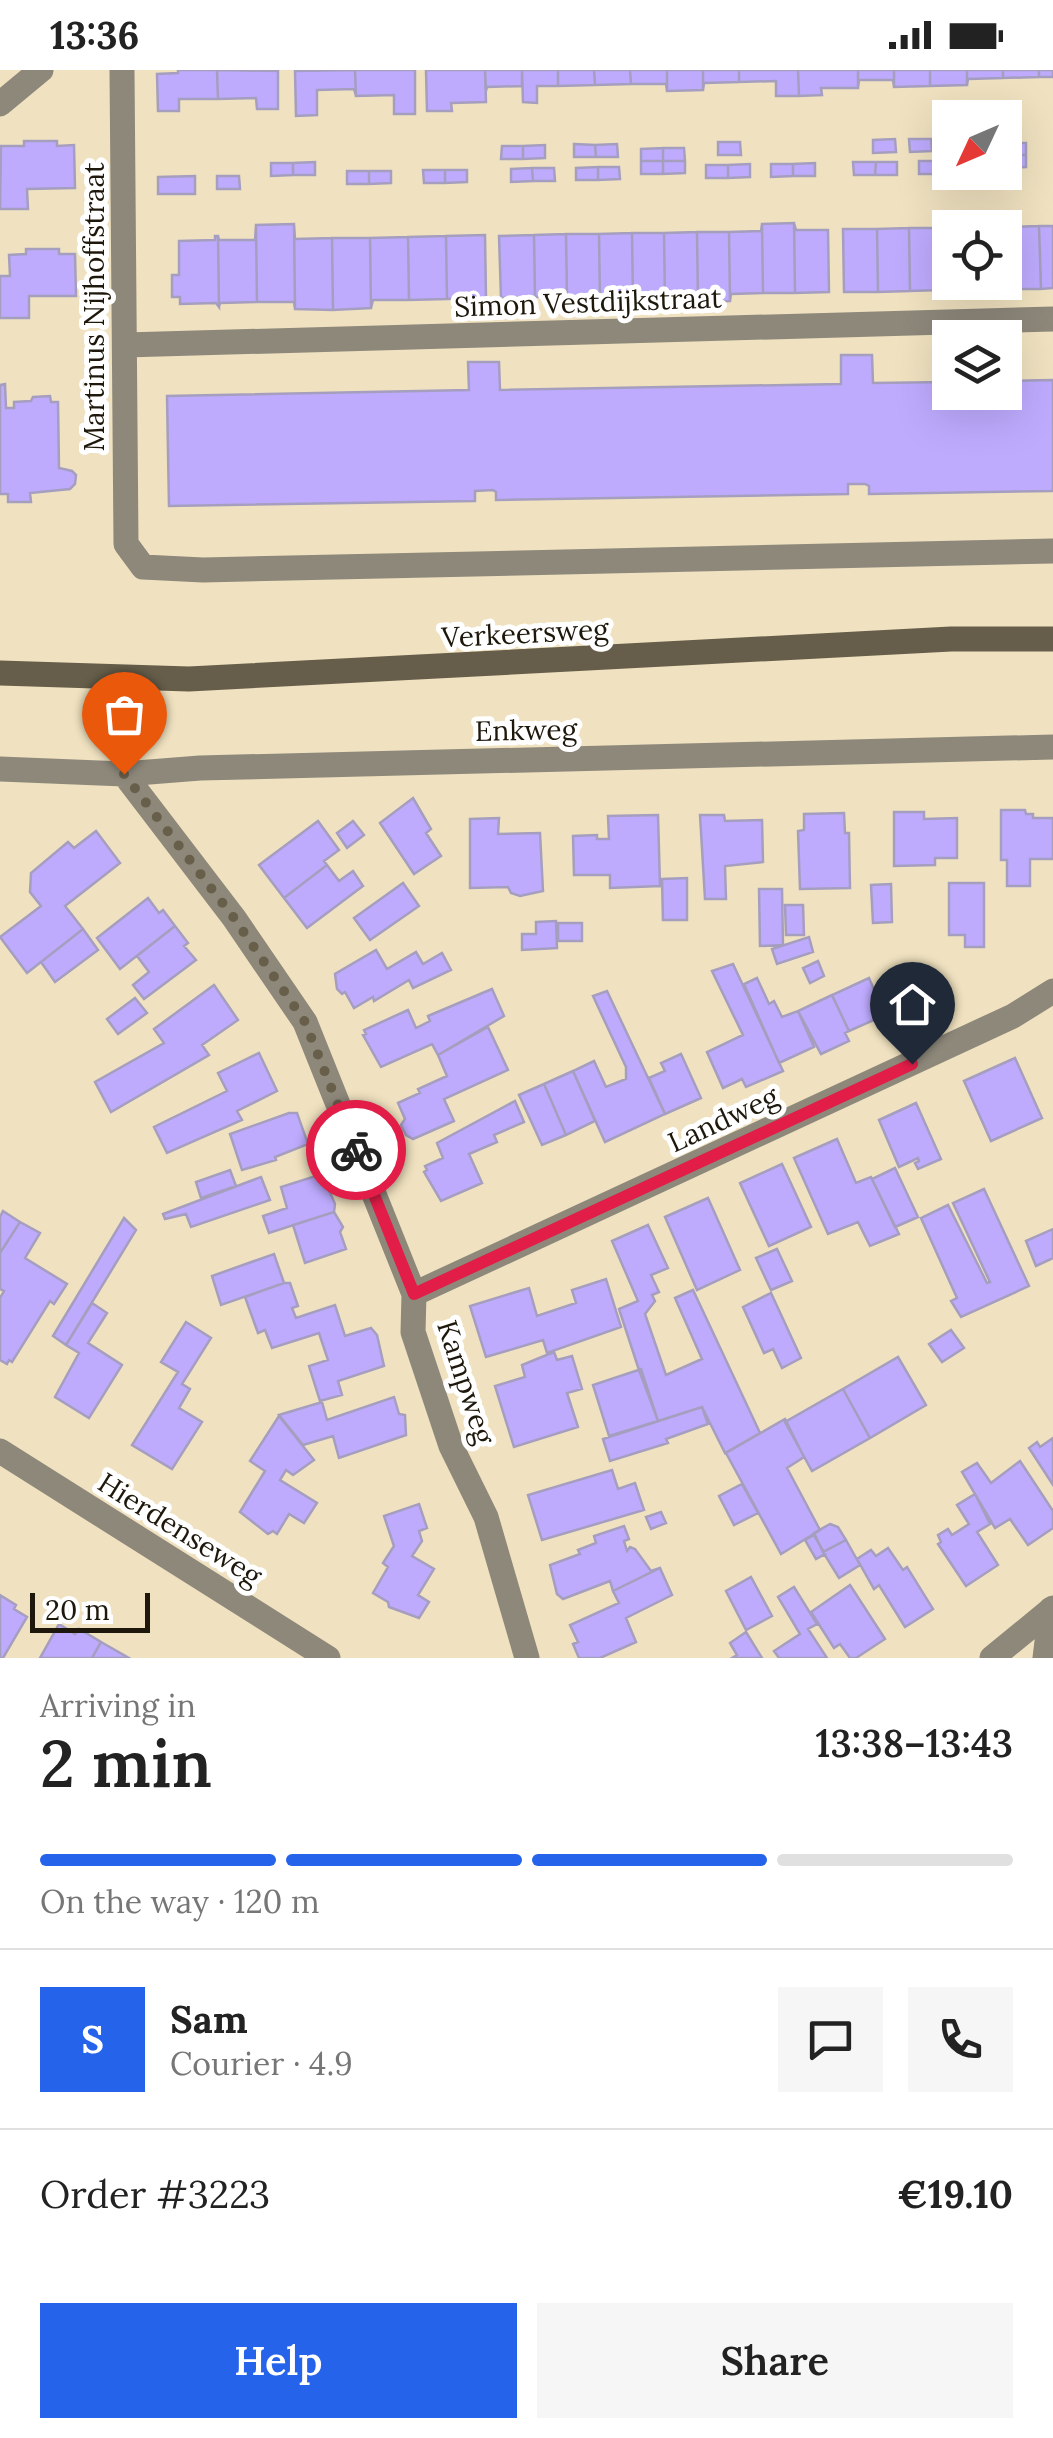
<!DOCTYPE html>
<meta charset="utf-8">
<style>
:root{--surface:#fff;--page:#f6f6f6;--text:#222;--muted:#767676;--line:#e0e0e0;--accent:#2563eb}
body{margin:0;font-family:Lora,serif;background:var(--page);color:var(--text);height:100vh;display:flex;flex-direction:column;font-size:38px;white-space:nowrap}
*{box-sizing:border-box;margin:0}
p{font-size:32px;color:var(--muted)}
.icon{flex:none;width:55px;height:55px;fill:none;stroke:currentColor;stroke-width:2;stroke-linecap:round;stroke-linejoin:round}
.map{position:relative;height:1588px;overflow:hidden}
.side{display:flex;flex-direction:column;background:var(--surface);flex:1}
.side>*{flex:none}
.needle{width:65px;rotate:226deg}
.fabs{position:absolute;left:932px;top:30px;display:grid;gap:20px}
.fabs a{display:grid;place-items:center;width:90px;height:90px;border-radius:0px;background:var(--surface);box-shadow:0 10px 40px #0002;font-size:50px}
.scale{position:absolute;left:30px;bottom:25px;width:120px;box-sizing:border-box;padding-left:10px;border:5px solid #1e180c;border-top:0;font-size:28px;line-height:35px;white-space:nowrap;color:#1e180c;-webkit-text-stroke:8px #fff;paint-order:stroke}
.pin{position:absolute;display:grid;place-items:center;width:85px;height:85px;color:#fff;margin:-102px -42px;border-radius:50% 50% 50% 0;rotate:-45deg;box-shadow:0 0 10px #0007}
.pin .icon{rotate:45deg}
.courier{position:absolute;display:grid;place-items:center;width:100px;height:100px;margin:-50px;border:8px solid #e11d48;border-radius:50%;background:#fff;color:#222;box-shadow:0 2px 12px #0007}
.head em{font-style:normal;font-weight:600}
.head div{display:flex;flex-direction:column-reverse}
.head{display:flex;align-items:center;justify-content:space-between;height:170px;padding:0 40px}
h1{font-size:65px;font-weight:600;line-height:75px}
.bar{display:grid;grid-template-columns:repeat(4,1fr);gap:15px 10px;align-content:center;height:120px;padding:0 40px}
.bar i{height:12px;border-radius:8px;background:var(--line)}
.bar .current{background:var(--accent)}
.bar p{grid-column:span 4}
.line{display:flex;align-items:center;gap:25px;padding:0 40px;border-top:2px solid var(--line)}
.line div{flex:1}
.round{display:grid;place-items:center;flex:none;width:105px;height:105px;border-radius:0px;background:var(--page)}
.button{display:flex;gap:20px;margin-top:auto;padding:20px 40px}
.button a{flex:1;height:115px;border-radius:0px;background:var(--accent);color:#fff;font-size:40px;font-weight:600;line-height:115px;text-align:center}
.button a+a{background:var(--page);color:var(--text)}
.status{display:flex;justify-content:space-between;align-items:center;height:70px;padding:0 50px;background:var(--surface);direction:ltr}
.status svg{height:28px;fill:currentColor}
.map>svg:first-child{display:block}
.building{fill:#beabfe;stroke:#a59ebf;stroke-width:2.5}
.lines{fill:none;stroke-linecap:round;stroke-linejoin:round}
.minor{stroke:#8e887b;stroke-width:25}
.secondary{stroke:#665e4a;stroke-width:25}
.done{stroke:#685f4b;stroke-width:10;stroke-dasharray:0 18}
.route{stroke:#e11d48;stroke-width:12}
.labels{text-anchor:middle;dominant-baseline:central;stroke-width:10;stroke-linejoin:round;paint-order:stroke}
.street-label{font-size:28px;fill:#1e180c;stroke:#fff}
</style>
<div class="status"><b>13:36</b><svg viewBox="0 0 49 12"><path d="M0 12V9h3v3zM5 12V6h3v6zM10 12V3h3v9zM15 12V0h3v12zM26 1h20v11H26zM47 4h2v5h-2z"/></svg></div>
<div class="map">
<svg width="1053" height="1588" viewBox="0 0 1053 1588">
<rect width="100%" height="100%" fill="#f0e2c0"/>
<!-- building -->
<path class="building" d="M178 0H217L218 29H179V41H158L157 4 178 3Z
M217 0 278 1V39H257L256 28 218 29Z
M355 0 356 26 354 19 317 20V45L296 46 295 1Z
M355 0H415V44H394V25L356 26Z
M426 0H485L486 32 451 33 452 41H427Z
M485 0H522V16L487 17 486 21Z
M522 0H558V16H537V33L523 32Z
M558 0H594L595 15 558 16Z
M594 0H630L631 14 595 15Z
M630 0H667V21L666 14H631Z
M667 0H703V20L667 21Z
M703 0H739V12L704 13 703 20Z
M739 0H798L799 26H776V11L739 12Z
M798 0H858V18H821L822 25 799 26Z
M858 0H894V17L893 10H859L858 18Z
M894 0H930V16L894 17Z
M930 0H967V15L930 16Z
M967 0H1003V8L968 9 967 15Z
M1003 0H1039V7L1003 8Z
M1039 0H1053V7H1039Z
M950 68V81H932L931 69Z
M895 69 896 82 873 83V70Z
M909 69H931L932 81 910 82Z
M24 71H57V76L74 75 75 118 27 119 28 139H0L1 76H24Z
M718 72H740L741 85H718Z
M1005 73H1026V85H1005Z
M574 74 595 75 596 87H574Z
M617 74 618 87H596L595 75Z
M545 75V88L523 89V76Z
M502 76H523V89H501Z
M663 78H684L685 91H663Z
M663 78V91H641V79Z
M1005 85H1026V97L1005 98Z
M641 91H663V104H641Z
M663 91H685V103L663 104Z
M919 91H941V104H919Z
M941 91H950V102L962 104H941Z
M315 92V105H293V93Z
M853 92H876L875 105H854Z
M876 92H897V105H875Z
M271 93H293V105L271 106Z
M815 93V106H793V94Z
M750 94V107L728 108V95Z
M771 94H793V106L771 107Z
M706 95H728V108H706Z
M598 97V110H576V98Z
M598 97H619L620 109 598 110Z
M532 98H554L555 111H533Z
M532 98 533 111 511 112V99Z
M423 100H445V113H424Z
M445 100H467V112L445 113Z
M347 101H369V114H347Z
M369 101H391V113L369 114Z
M195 106V124H158V107Z
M217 106H239L240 119H217Z
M794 153 795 223H763L762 154Z
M794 153 796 160H828L829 222 795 223Z
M294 154 295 239 294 232H257L256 155Z
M294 154 295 169 332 168 333 240 295 239Z
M762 154 763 223 731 224 730 231 729 162 761 161Z
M256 155 257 232 220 233 219 237 218 166 219 170H255Z
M1039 156H1053V218L1041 219Z
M1039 156 1041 219H1009L1008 226 1007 157Z
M974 157 950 158V212H975V228H943L942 158Z
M974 157H1007L1008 226 975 228V212H1005V158Z
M909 158 910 221 878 222 877 159Z
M909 158H942L943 228 942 220 910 221Z
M843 159H877L878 222H844Z
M697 162H729L730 231 698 232Z
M697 162 698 232 665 234 664 163Z
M632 163 633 233 600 234 599 164Z
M632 163H664L665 234 633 233Z
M566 164 567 227H535L534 165Z
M566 164H599L600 234 598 227H567Z
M485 165 486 228 447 229 446 166Z
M534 165 535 227 501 228 499 166Z
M215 166H218L219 237 216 233 180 234V227H172V205H179V171L215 170Z
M446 166 447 229 409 230 408 167Z
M408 167 409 230H373L371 238 370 168Z
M332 168H370L371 238 333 240Z
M26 179H59V184H75L76 226H29V248H0V206H10L9 185 26 184Z
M841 285H872L873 313 950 312V322H1005V311L1053 310V421L869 424V416L865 414H848V424L496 430V422L493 420 475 421V431L169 436 167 326 469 320 468 292H499L500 320 841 314Z
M5 314 6 338H14V332L31 331 33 327 50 326 51 332H58L59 398 72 401 76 405 75 414 70 419 30 423 31 432H8V424H0V315Z
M413 728 431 759 426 763 441 786 414 804 380 753Z
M1001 740H1025L1026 744H1033V748H1053V789H1030V816H1007V790H1001Z
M894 742H924V749L957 748V788H935V795L894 796Z
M844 743 845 763H849L850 818 800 819 798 761 804 760V744Z
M658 745 660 816 610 818V805H574L573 766 597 765V769H609L608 746Z
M700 745H724L725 751 762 750 763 792 725 796 726 829H705Z
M499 748 498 764 540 763 543 821 520 826 511 823 508 817 470 818V749Z
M318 751 339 780 324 791 327 795 284 828 259 795Z
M353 751 364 765 347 778 337 763Z
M96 761 120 793 65 836 83 859 27 903 0 867 41 836 30 822 31 803 68 772 74 778Z
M327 795 339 811 353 801 363 816 307 858 284 828Z
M687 808V850H663L662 809Z
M403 813 419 836 370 870 354 848Z
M949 813H984V877H965V865H949Z
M891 814 892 852 873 853 871 815Z
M759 819H782L783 875 760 876Z
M148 828 159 843 163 840 175 856 120 899 97 868Z
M785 835H803L804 865H786Z
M556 851 557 878 522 880V864H536V852Z
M558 853H582V871H558Z
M175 856 188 873 184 876 196 890 144 929 133 915 149 902 137 886Z
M83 859 98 880 55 912 41 892Z
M809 867 813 882 777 894 772 879Z
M376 880 387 899 416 882 423 894 442 883 451 900 413 918 409 910 374 931 373 927 354 938 345 922 342 924 337 919 335 904Z
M818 891 824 906 810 913 803 898Z
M733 894 783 1001 746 1017 742 1009 723 1018 707 982 743 965 712 901Z
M757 908 769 934 774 931 782 947 798 941 814 977 779 993 744 914Z
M869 908 885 945 849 961 832 925Z
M214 915 238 950 202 975 209 985 111 1042 95 1012 164 973 154 959Z
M492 919 504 946 438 985 432 974 381 997 363 965 366 964 364 960 408 940 416 958 430 951 428 946Z
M607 921 665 1044 605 1072 573 1001 594 991 606 1017 626 1009V997L593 926Z
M832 925 849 961 845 963 849 971 821 984 798 941Z
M135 928 147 943 118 964 107 949Z
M488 957 508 1000 444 1029 454 1051 413 1069 406 1065 401 1055 405 1049 398 1033 420 1023 418 1019 447 1006 438 985Z
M259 983 277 1021 237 1041 242 1050 167 1083 154 1057 227 1021 218 1003Z
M681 984 701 1028 665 1044 649 1008 665 1001 661 993Z
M1015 988 1042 1048 991 1071 964 1011Z
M573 1001 595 1051 566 1065 544 1014Z
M544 1014 566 1065 542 1075 519 1025Z
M515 1031 524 1052 494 1065 497 1072 469 1084 482 1113 441 1131 424 1102 427 1100 425 1096 443 1088 437 1073Z
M916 1033 941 1089 918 1099 915 1093 919 1091 918 1088 899 1097 879 1050Z
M289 1043H297L308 1074 275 1087 276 1090 242 1100 230 1064Z
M837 1069 856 1113 871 1107 899 1164 870 1176 858 1152 828 1164 794 1088Z
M782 1094 811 1157 769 1176 740 1113Z
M895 1098 918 1147 895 1157 872 1109Z
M230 1100 236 1116 201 1128 196 1112Z
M322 1104 335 1134 334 1142 269 1163 263 1146 287 1138 281 1117Z
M261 1107 270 1130 191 1157 186 1144 165 1149 163 1144Z
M984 1119 1029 1216 961 1247 951 1231 957 1228 921 1148 948 1135 987 1213 990 1212 953 1133Z
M708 1128 740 1200 697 1220 665 1147Z
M3 1141 20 1152 0 1183V1147Z
M334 1142 343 1157 340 1162 346 1179 305 1193 293 1155Z
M124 1148 136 1160 66 1275 53 1266Z
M20 1152 40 1163 25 1188 67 1214 54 1234 50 1231 12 1292 9 1290 7 1294 0 1290V1228L4 1221 0 1219V1183Z
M648 1155 668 1198 651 1205 659 1222 652 1225 655 1231 645 1244 666 1305 702 1289 675 1228 693 1220 760 1363 725 1383 702 1337 658 1351 639 1300 619 1239 638 1231 612 1171Z
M1053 1159V1188L1036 1196 1026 1171Z
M777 1179 792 1211 771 1220 756 1188Z
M274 1184 284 1213 221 1235 212 1206Z
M606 1209 621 1257 547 1283 543 1270 486 1287 470 1236 529 1218 537 1246 576 1233 572 1220Z
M284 1213H290L298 1236 292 1238 296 1248 335 1235 345 1266 371 1258 377 1265 384 1296 338 1311 342 1325 320 1331 309 1296 328 1290 319 1263 272 1278 265 1260 258 1263 245 1227Z
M771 1223 801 1288 782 1298 773 1279 764 1283 743 1237Z
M92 1233 107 1243 88 1273 122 1295 89 1348 55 1327 79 1283 66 1275Z
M186 1252 211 1268 182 1314 190 1319 179 1338 202 1352 172 1399 132 1375 178 1302 161 1292Z
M951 1260 964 1278 942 1292 929 1274Z
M554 1282 557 1290 572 1286 582 1319 567 1323 578 1357 514 1377 495 1316 525 1307 522 1295Z
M898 1287 926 1335 870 1368 843 1319Z
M641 1299 658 1351 609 1366 593 1315Z
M843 1319 870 1368 812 1401 785 1352Z
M394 1327 399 1344 405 1345 406 1365 339 1388 333 1366 303 1375 279 1345 322 1332 327 1350Z
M702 1337 708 1354 666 1369 668 1373 610 1391 603 1369Z
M279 1346 314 1390 293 1405 286 1400 280 1410 317 1433 304 1453 289 1444 277 1464 273 1461 268 1464 240 1442 265 1401 250 1391Z
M785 1349 804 1387 787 1398 820 1460 781 1484 726 1383Z
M1053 1368V1415L1029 1378 1037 1372 1040 1377Z
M1020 1391 1053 1441V1458L1028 1475 1010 1449 995 1458 962 1402 977 1393 991 1413Z
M612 1400 618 1419 635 1413 644 1440 542 1470 528 1425Z
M742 1414 758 1443 734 1455 719 1426Z
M975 1424 990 1454 977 1462 998 1495 966 1516 938 1474 941 1472 938 1465 948 1459 952 1465 969 1454 957 1435Z
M419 1434 427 1458 419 1461 422 1471 412 1486 434 1499 418 1525 429 1532 419 1548 389 1537 388 1532 373 1523 388 1497 383 1493 394 1476 384 1446Z
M661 1442 666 1453 651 1459 646 1447Z
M830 1454 838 1457 846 1470 823 1482 814 1463Z
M624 1456 629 1469 624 1471 627 1481 630 1477 635 1479 651 1501 660 1498 613 1521 610 1511 563 1529 557 1524 550 1495 580 1484 578 1480 596 1473 594 1466Z
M814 1465 825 1484 816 1489 805 1470Z
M846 1470 860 1495 839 1508 823 1482Z
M888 1478 903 1500 907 1497 933 1539 905 1557 879 1515 874 1519 857 1489 871 1480 876 1486Z
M660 1498 672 1525 626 1548 636 1572 600 1588H579L573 1574 578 1572 570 1555 619 1533 613 1521Z
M751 1507 772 1546 746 1560 726 1521Z
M850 1515 885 1569 856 1588H850L840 1574 834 1578 811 1542Z
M794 1517 817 1554 808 1559 827 1588H779L774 1581 800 1564 778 1527Z
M0 1525 16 1535 14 1539 27 1547 3 1588H0Z
M59 1554 75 1564 79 1559 101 1572 92 1588H40Z
M746 1562 762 1588H732L737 1585 730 1573Z
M101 1572 129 1588H92Z"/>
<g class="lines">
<!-- minor -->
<path class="minor" d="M122 0 126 474 143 497 203 500 1053 481
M0 34 41 0
M125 275 1053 249
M0 699 124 704 200 698 1053 677
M124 704 234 848 305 952 414 1224 413 1262 451 1376 486 1447 527 1588
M414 1224 1013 946 1053 921
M0 1381 328 1588
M992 1588 1053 1538
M1045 1588 1051 1539"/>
<!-- secondary -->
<path class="secondary" d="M0 603 189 609 951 569H1053"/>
</g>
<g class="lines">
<!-- done -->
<path class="done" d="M124 704 234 848 305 952 356 1080"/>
<!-- route -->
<path class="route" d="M356 1080 414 1224 912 994"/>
</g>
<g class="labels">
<!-- street labels -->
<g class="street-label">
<text transform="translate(588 232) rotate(-2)">Simon Vestdijkstraat</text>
<text transform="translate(94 237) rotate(-90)">Martinus Nijhoffstraat</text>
<text transform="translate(525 563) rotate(-3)">Verkeersweg</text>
<text transform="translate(526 660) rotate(-1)">Enkweg</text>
<text transform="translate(723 1049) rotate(-25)">Landweg</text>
<text transform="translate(466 1312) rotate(72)">Kampweg</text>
<text transform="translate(180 1459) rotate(32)">Hierdenseweg</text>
</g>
</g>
</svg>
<div class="fabs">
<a><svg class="needle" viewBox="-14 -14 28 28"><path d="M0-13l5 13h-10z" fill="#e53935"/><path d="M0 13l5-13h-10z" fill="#767676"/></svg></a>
<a><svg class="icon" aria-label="locate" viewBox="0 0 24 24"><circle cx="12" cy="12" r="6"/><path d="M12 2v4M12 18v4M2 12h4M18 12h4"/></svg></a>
<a><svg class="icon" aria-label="layers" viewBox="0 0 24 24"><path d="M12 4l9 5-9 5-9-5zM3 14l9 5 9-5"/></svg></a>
</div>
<div class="scale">20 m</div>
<div class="pin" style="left:124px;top:704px;background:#ea580c"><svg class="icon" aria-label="bag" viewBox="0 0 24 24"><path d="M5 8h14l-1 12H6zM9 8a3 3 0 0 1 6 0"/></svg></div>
<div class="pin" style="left:912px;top:994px;background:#1f2937"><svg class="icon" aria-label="home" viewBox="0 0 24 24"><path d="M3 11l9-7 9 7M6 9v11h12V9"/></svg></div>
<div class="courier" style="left:356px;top:1080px"><svg class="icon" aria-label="bike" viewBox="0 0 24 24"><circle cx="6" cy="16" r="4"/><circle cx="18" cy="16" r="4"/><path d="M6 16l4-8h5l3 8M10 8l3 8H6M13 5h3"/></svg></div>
</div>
<section class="side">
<div class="head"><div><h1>2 min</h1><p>Arriving in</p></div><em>13:38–13:43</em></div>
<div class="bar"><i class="current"></i><i class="current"></i><i class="current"></i><i></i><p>On the way · 120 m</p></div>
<div class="line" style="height:180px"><b class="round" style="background:var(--accent);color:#fff">S</b><div><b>Sam</b><p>Courier · 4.9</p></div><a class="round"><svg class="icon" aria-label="chat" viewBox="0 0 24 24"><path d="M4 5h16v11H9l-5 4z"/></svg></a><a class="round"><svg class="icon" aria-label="phone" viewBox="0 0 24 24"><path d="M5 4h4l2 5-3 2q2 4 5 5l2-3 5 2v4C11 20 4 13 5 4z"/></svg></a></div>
<div class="line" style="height:130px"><div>Order #3223</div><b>€19.10</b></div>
<div class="button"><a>Help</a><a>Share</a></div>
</section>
